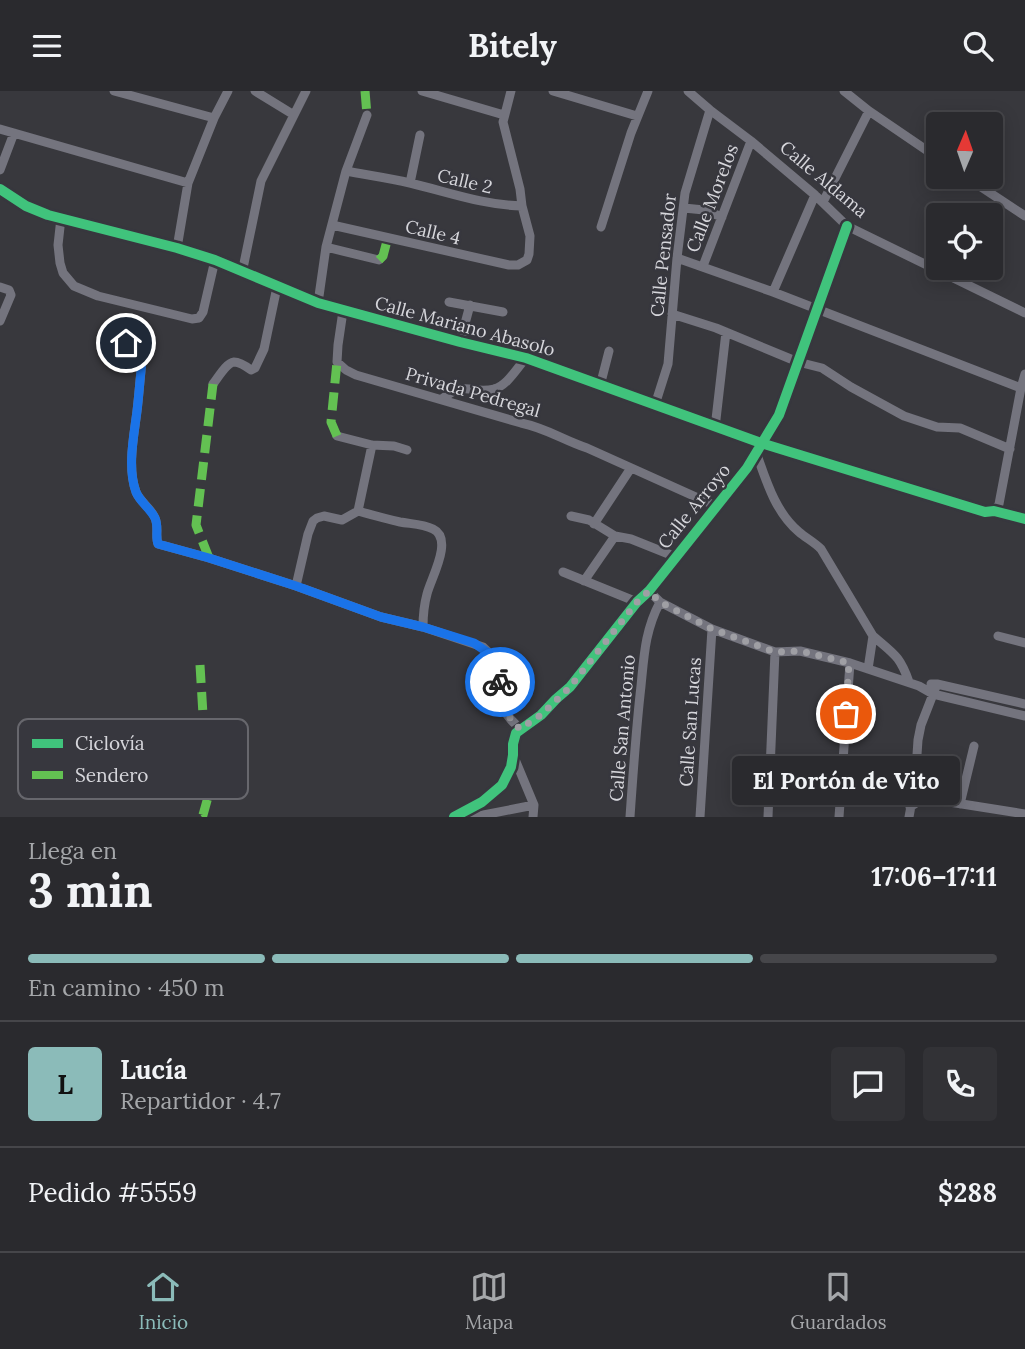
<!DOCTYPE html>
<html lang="es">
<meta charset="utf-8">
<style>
:root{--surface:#2a2a2e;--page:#323236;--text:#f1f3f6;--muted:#a5a7aa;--line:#46464a;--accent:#8bbbb9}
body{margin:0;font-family:Lora,serif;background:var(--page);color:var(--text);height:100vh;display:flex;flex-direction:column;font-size:26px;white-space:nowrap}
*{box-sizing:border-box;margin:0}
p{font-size:23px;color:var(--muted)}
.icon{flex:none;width:38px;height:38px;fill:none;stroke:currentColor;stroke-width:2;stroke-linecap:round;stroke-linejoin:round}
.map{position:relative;height:726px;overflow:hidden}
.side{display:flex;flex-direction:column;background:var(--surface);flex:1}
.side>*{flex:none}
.needle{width:46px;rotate:2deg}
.fabs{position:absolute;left:926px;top:21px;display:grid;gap:14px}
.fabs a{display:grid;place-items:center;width:77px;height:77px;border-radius:7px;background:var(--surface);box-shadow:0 4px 18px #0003,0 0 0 2px var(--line);font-size:35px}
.pin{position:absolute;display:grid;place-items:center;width:60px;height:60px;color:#fff;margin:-30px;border:4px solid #fff;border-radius:50%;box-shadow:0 2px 7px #0007}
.courier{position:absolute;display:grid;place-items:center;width:70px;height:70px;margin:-35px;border:5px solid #1a73e8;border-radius:50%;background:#fff;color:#222;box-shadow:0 2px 9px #0007}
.bubble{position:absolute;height:49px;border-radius:7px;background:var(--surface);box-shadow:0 4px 18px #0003,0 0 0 2px var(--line);font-size:23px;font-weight:800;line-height:49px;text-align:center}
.headline em{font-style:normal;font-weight:800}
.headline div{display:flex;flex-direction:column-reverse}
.headline{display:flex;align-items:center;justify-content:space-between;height:119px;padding:0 28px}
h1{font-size:46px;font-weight:800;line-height:52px}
.bar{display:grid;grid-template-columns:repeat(4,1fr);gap:10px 7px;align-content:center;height:84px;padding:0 28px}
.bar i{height:9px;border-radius:5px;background:var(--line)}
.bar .on{background:var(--accent)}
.bar p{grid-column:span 4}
.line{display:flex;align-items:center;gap:18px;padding:0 28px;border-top:2px solid var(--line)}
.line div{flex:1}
.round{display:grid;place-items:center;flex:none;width:74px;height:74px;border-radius:7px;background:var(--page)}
header{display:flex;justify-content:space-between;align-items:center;height:91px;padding:0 28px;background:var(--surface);font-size:32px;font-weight:800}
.tabs{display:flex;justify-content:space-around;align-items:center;height:98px;border-top:2px solid var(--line);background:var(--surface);font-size:19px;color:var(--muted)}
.tabs a{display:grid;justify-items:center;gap:4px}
.tabs .on{color:var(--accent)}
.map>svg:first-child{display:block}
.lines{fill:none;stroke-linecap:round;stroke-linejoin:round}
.minor{stroke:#74747e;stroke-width:9}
.quiet{stroke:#63c152;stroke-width:9;stroke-dasharray:18 9;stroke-linecap:butt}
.cycleway-casing{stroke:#37373e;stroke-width:15}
.cycleway{stroke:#40c37c;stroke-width:10}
.done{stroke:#9f9fa4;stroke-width:7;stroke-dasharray:0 12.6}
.route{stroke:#1a73e8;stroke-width:9}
.labels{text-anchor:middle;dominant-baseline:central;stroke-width:5;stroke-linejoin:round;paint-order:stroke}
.street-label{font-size:18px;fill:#d6d6db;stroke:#37373e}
.key{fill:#37373e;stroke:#67676d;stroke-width:2}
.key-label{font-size:19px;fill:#d6d6db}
</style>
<header><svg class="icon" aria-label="menu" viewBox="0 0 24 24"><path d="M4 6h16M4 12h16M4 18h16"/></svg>Bitely<svg class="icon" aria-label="search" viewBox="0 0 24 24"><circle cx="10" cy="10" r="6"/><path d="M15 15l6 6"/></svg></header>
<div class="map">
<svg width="1025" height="726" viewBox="0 0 1025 726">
<rect width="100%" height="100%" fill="#38383d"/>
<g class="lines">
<!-- minor -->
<path class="minor" d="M114 0 214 27
M255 0 294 24
M422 0 504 24
M553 0 637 25
M688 0 710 19 751 50 815 104 847 135 1025 222
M844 0 869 20 938 67
M0 38 188 92
M0 79 14 42
M346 80C367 84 389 87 410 92 448 101 483 114 522 115
M966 86 1025 125
M410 92 420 44
M0 98 26 115 48 124 177 157 215 169 318 212 460 251 526 267 761 352 985 421 994 420 1025 428
M823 111 869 20
M684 117 704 119 722 126
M61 127 58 154 60 172 63 182 74 195 98 205 192 228 199 227 203 221 215 169
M332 134 509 174H518L527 169 529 163 530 145 522 115 520 98 503 31 511 0
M601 136 631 42 648 0
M326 156 379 169
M177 157 188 92 214 27 228 0
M677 167 773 201 1021 297
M703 175 751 50
M242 182 261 90 306 0
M0 196 9 199 11 204 0 230
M773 201 815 104
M449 211 503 221
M318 212 326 156 346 80 367 24
M343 220 338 254 337 271 346 279 356 284 521 332C546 337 563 349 587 357L716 415
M672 223 716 237 798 271 822 277 851 296 904 325 937 336 960 337 1010 358
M460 251 470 214
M126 252 140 267 142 271C140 287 139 304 137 320 134 345 127 376 136 401 140 411 151 417 155 427 159 436 155 445 158 453L209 467 296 495 381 526 423 536 483 556C506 576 494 593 503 617 507 626 514 632 521 638
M213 293C218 287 226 272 234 271 240 271 247 276 251 279L255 277 264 258 277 196
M600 295 609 260
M442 308C467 288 471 304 494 298 507 295 517 277 526 267
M655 314 668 273 677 167 685 102 710 19
M715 337 726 241
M337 345 372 354 394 355 407 359
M756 361C766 389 775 421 799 441 806 447 814 451 821 458L873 545 868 578
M358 420 372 354
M994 420 999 413 1021 297 1025 283
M571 425 589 429 615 445 631 448 676 466
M594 433 631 377
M563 481 637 511
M584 490 615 445
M296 495 308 443 313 430 317 427 324 425 342 429 358 420C372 424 386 428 400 431 411 433 423 433 433 438 454 448 431 487 427 503 424 514 423 525 423 536
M649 500 660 511 712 538 775 561 800 560 850 572 919 595 933 603 1025 625
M873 545C894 563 900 565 909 591
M998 545 1025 552
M931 593H937L1025 613
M514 666 534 714 533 726
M960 713 974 655
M910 716 924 707 1025 723
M454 726 482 711 502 694 511 676 513 664V653L516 642 541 624 556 608 570 596 637 511 649 500 747 377 779 324 847 135
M473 726 534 714
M630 726C633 682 636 639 641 595 644 565 645 539 660 511
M700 726 712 538
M768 726 775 561
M839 726 850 572
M909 726 915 693 918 649 921 634 937 593"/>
<!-- quiet -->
<path class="quiet" d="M365 0 367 24
M379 169 383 165 388 146
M337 345 331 331 337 271
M209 467 196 434 213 293
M200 574 208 706 203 724 200 726"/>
<!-- cycleway casing -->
<g class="cycleway-casing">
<path id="cycleway" d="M0 98 26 115 48 124 177 157 215 169 318 212 460 251 526 267 761 352 985 421 994 420 1025 428
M454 726 482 711 502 694 511 676 513 664V653L516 642 541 624 556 608 570 596 637 511 649 500 747 377 779 324 847 135"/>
</g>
<!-- cycleway -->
<use href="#cycleway" class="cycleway"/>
</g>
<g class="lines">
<!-- done -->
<path class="done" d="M500 591C501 614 504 622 520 638L541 624 570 596 637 511 649 500 660 511 712 538 775 561 800 560 849 572 846 623"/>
<!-- route -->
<path class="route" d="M126 252 140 267 142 271C140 287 139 304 137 320 134 345 127 376 136 401 140 411 150 417 155 427 159 436 155 445 158 453L209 467 296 495 381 526 423 536 474 552 490 563 499 579 500 591"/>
</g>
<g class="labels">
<!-- street labels -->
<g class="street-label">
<text transform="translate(824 88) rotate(40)">Calle Aldama</text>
<text transform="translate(465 90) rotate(13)">Calle 2</text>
<text transform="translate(712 107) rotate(-69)">Calle Morelos</text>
<text transform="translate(433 141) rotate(13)">Calle 4</text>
<text transform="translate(663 164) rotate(-84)">Calle Pensador</text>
<text transform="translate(465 235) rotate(15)">Calle Mariano Abasolo</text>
<text transform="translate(473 301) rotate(16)">Privada Pedregal</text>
<text transform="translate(694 415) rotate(-51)">Calle Arroyo</text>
<text transform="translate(690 631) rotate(-86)">Calle San Lucas</text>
<text transform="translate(622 637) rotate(-85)">Calle San Antonio</text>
</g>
</g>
<!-- legend -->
<rect x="18" y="628" width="230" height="80" rx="10" class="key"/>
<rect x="32" y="648" width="31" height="9" fill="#40c37c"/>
<rect x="32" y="680" width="31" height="8" fill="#63c152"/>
<g class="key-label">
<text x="75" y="659">Ciclovía</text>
<text x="75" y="691">Sendero</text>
</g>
</svg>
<div class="fabs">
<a><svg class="needle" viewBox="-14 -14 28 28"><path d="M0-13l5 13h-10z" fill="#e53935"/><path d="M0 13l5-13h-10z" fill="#a5a7aa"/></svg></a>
<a><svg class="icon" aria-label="locate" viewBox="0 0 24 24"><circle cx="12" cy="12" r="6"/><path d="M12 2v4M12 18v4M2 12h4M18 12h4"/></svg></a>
</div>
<div class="pin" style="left:846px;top:623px;background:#ea580c"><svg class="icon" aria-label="bag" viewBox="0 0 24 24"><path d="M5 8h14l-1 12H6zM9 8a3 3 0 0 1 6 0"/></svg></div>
<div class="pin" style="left:126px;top:252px;background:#1f2937"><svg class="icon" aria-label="home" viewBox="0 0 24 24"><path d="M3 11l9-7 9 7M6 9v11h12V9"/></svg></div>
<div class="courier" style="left:500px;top:591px"><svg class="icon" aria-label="bike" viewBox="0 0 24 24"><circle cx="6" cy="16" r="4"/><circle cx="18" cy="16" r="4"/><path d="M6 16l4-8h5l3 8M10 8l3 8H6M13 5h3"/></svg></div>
<div class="bubble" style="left:732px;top:665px;width:228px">El Portón de Vito</div>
</div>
<section class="side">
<div class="headline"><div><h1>3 min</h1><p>Llega en</p></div><em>17:06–17:11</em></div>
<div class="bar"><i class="on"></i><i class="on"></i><i class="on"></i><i></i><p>En camino · 450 m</p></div>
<div class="line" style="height:126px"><b class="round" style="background:var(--accent);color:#111">L</b><div><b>Lucía</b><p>Repartidor · 4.7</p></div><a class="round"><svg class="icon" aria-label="chat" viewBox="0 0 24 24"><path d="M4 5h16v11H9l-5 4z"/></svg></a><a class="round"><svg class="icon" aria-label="phone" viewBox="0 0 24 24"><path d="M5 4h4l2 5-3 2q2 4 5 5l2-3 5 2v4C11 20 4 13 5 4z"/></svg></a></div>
<div class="line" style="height:91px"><div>Pedido #5559</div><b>$288</b></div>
</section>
<nav class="tabs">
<a class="on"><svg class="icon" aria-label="home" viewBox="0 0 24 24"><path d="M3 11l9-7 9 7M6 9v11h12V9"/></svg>Inicio</a>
<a><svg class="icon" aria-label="map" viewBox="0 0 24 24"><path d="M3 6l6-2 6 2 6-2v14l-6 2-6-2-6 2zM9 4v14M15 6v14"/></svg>Mapa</a>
<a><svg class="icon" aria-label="saved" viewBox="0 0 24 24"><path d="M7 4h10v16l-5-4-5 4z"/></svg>Guardados</a>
</nav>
